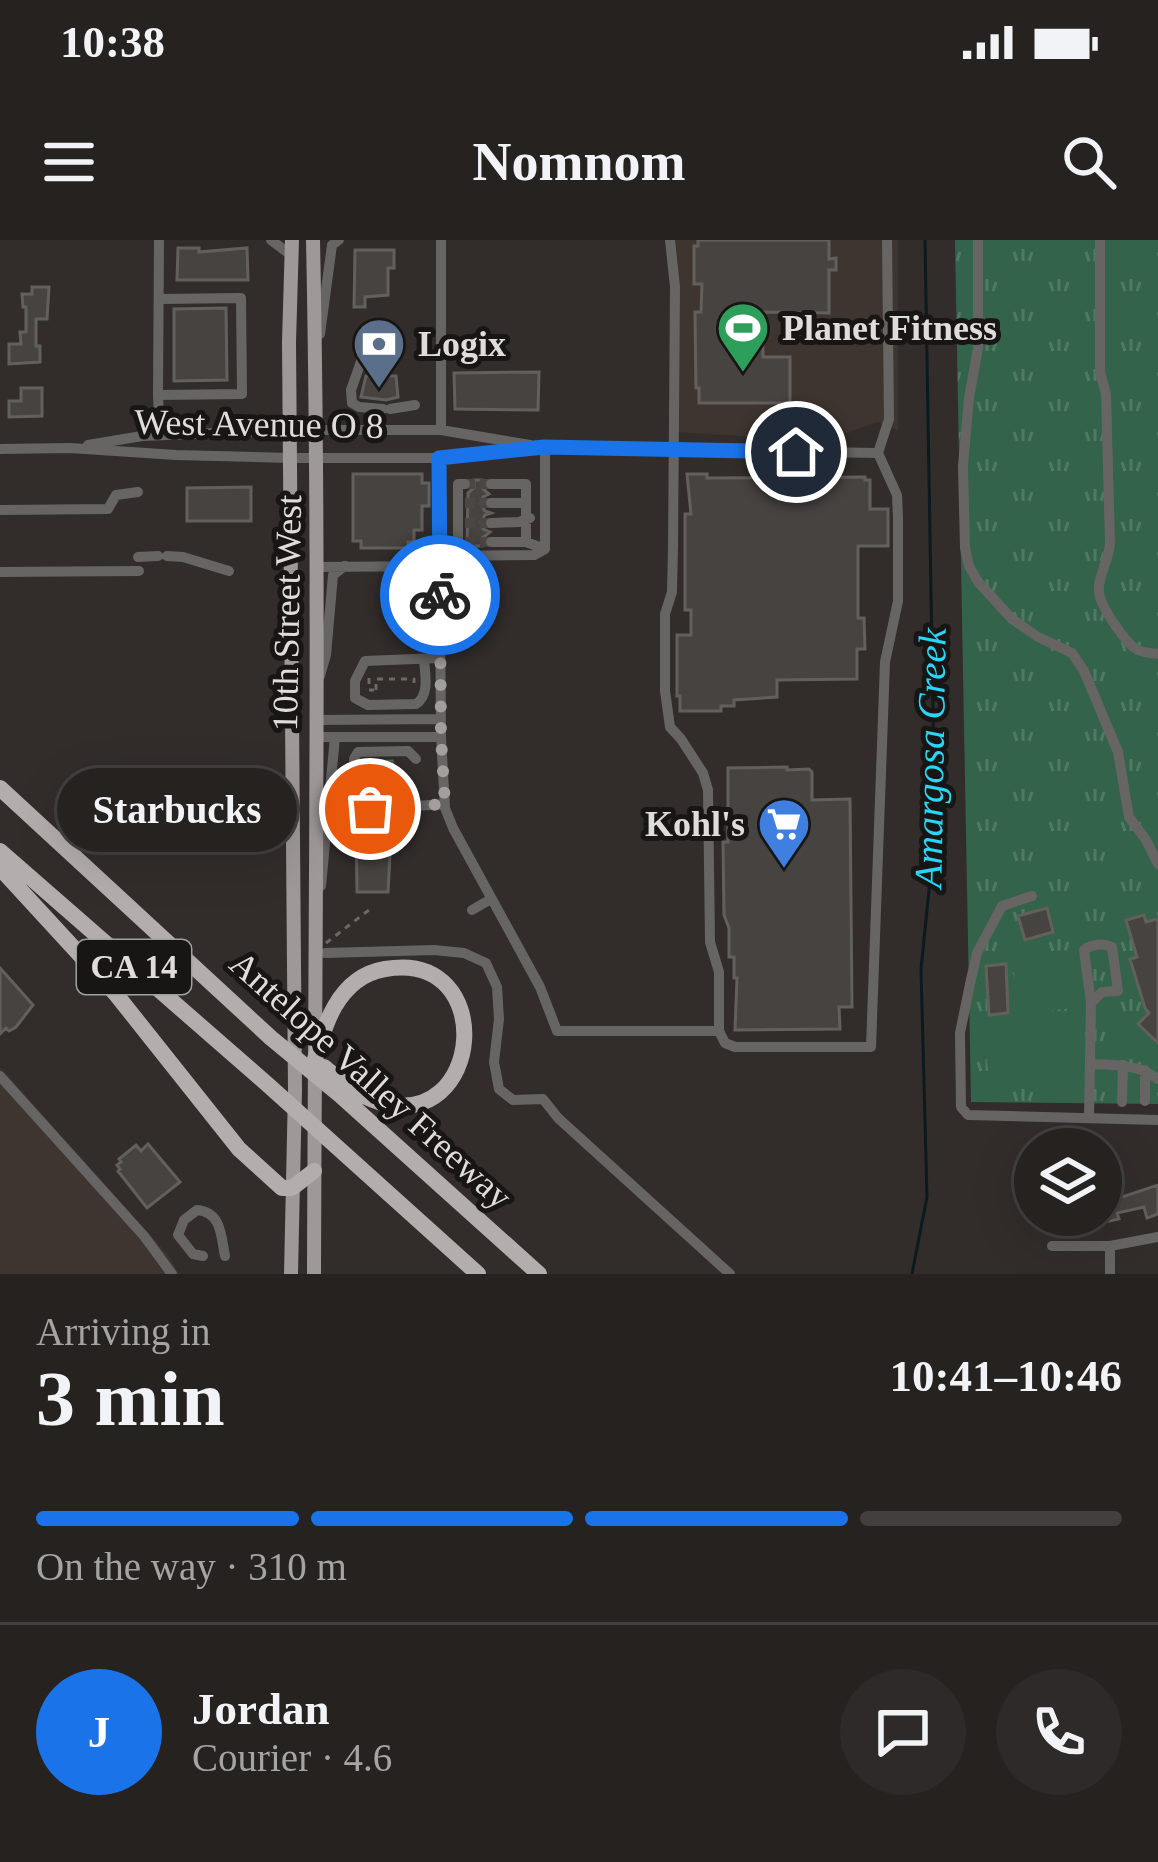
<!DOCTYPE html>
<meta charset="utf-8">
<style>
:root{--surface:#262220;--page:#2e2a29;--text:#f1f3f6;--muted:#a4a4a5;--line:#423f3e;--accent:#1a73e8}
body{margin:0;font-family:Georgia,serif;background:var(--page);color:var(--text);height:100vh;display:flex;flex-direction:column;font-size:45px;white-space:nowrap}
*{box-sizing:border-box;margin:0}
p{font-size:39px;color:var(--muted)}
.icon{flex:none;width:66px;height:66px;fill:none;stroke:currentColor;stroke-width:2;stroke-linecap:round;stroke-linejoin:round}
.map{position:relative;height:1034px;overflow:hidden}
.drawer{display:flex;flex-direction:column;background:var(--surface);flex:1}
.drawer>*{flex:none}
.buttons{position:absolute;left:1014px;top:888px;display:grid;gap:24px}
.buttons a{display:grid;place-items:center;width:108px;height:108px;border-radius:50%;background:var(--surface);box-shadow:0 12px 48px #0002,0 0 0 3px var(--line);font-size:60px}
.pin{position:absolute;display:grid;place-items:center;width:102px;height:102px;color:#fff;margin:-51px;border:6px solid #fff;border-radius:50%;box-shadow:0 3px 12px #0007}
.courier{position:absolute;display:grid;place-items:center;width:120px;height:120px;margin:-60px;border:9px solid #1a73e8;border-radius:50%;background:#fff;color:#222;box-shadow:0 3px 15px #0007}
.bubble{position:absolute;height:84px;border-radius:42px;background:var(--surface);box-shadow:0 12px 48px #0002,0 0 0 3px var(--line);font-size:39px;font-weight:600;line-height:84px;text-align:center}
.headline em{font-style:normal;font-weight:600}
.headline div{display:flex;flex-direction:column-reverse}
.headline{display:flex;align-items:center;justify-content:space-between;height:204px;padding:0 36px}
h1{font-size:78px;font-weight:600;line-height:90px}
.bar{display:grid;grid-template-columns:repeat(4,1fr);gap:18px 12px;align-content:center;height:144px;padding:0 36px}
.bar i{height:15px;border-radius:9px;background:var(--line)}
.bar .active{background:var(--accent)}
.bar p{grid-column:span 4}
.line{display:flex;align-items:center;gap:30px;padding:0 36px;border-top:3px solid var(--line)}
.line div{flex:1}
.round{display:grid;place-items:center;flex:none;width:126px;height:126px;border-radius:63px;background:var(--page)}
.status{display:flex;justify-content:space-between;align-items:center;height:84px;padding:0 60px;background:var(--surface);direction:ltr}
.status svg{height:33px;fill:currentColor}
header{display:flex;justify-content:space-between;align-items:center;height:156px;padding:0 36px;background:var(--surface);font-size:54px;font-weight:600}
.map>svg:first-child{display:block}
.built{fill:#3f3530}
.grass{fill:url(#grass-tufts)}
.green{fill:#33634b}
.lines{fill:none;stroke-linecap:round;stroke-linejoin:round}
.stream{stroke:#0b1a1d;stroke-width:3}
.building{fill:#464340;stroke:#63605c;stroke-width:3}
.minor-tunnel{stroke:#4c4745;stroke-width:10;stroke-dasharray:10 5;stroke-linecap:butt}
.path{stroke:#6c6866;stroke-width:3;stroke-dasharray:6 6;stroke-linecap:butt}
.minor{stroke:#676464;stroke-width:10}
.major{stroke:#9e9898;stroke-width:14}
.highway{stroke:#b3adad;stroke-width:16}
.done{stroke:#a29f9d;stroke-width:12;stroke-dasharray:0 21.6}
.route{stroke:#1a73e8;stroke-width:15}
.labels{text-anchor:middle;dominant-baseline:central;stroke-width:10;stroke-linejoin:round;paint-order:stroke}
.shield{fill:#181615;stroke:#a3a1a0;stroke-width:3}
.shield-label{font-size:33px;font-weight:bold;fill:#dfdcdb}
.poi-label{font-size:36px;font-weight:bold;fill:#dfdcdb;stroke:#181615;text-anchor:start}
.street-label{font-size:36px;fill:#dfdcdb;stroke:#181615}
.water-label{font-size:39px;font-style:italic;fill:#28d7f8;stroke:#181615}
</style>
<div class="status"><b>10:38</b><svg viewBox="0 0 49 12"><path d="M0 12V9h3v3zM5 12V6h3v6zM10 12V3h3v9zM15 12V0h3v12zM26 1h20v11H26zM47 4h2v5h-2z"/></svg></div>
<header><svg class="icon" aria-label="menu" viewBox="0 0 24 24"><path d="M4 6h16M4 12h16M4 18h16"/></svg>Nomnom<svg class="icon" aria-label="search" viewBox="0 0 24 24"><circle cx="10" cy="10" r="6"/><path d="M15 15l6 6"/></svg></header>
<div class="map">
<svg width="1158" height="1034" viewBox="0 0 1158 1034">
<defs>
<pattern id="grass-tufts" width="24" height="20" patternUnits="userSpaceOnUse" patternTransform="scale(3)"><rect width="24" height="20" fill="#33634b"/><path d="M3 7l-1-3M5 7V3M7 7l1-3M15 17l-1-3M17 17v-4M19 17l1-3" fill="none" stroke="#507964"/></pattern>
</defs>
<rect width="100%" height="100%" fill="#322d2b"/>
<!-- built -->
<path class="built" d="M675 0H898V190L877 182 825 201 676 192Z
M0 827 168 1015 179 1034H0Z"/>
<!-- grass -->
<path class="grass" d="M955 0H1158V864L971 862Z"/>
<!-- green -->
<path class="green" d="M1065 710 1072 715 1077 760 1072 768 1024 774 1018 770 1013 723 1018 716Z
M1064 780 1070 784 1076 830 1072 837 996 846 990 842 983 794 988 789Z"/>
<g class="lines">
<!-- stream -->
<path class="stream" d="M912 1034 927 957 921 729 935 591 925 0"/>
</g>
<!-- building -->
<path class="building" d="M698 0H829V19L836 18V30H829V73L762 72 763 117H790V163H699V148H696L695 72H701L702 44H694V6H698Z
M178 8H199V12L247 8 248 40H177Z
M355 10H394V28H388V55L365 57V67H354Z
M32 47H49L47 79H36V106H40V122L9 124V104H21L20 92H26V67H23L22 54H32Z
M226 68 227 140 174 141V69Z
M539 132 538 170 455 169 454 133Z
M366 136H396L398 157 386 160 361 157Z
M21 148H42V176L9 177V161H21Z
M353 234H422V243H429V266H422V290H414V302H408V308H361V301H353Z
M687 234H707V238L865 237V240H870V269H888V306H858V378H864L865 409H857V439L777 440V457L734 460V466H721V471H680V456H677V395H691V370H685V274H691Z
M474 240H482V248L489 254 483 257 481 264 485 271 491 273 485 275 481 282 483 289 490 292 482 298V306H467L468 253 474 248Z
M251 247V281H187V248Z
M392 521 396 557H366L364 522Z
M787 527V530L809 529 812 532V560L850 559 852 767H839L840 789 735 790 737 738H734V717H729V688L724 675 723 602H728V528Z
M356 584 388 585V597H391L388 652H357Z
M1047 668 1053 692 1025 700 1018 676Z
M1144 675 1146 682 1158 679V803L1138 784 1149 773 1145 768 1130 719 1137 717 1126 680Z
M1006 724 1008 773 989 775 986 726Z
M0 728 33 765 16 787 9 791 6 788 0 794Z
M148 904 180 942 147 968 118 931 120 929 117 925 121 922 119 919 136 905 141 911Z
M1158 945V974L1147 978 1144 967 1117 973 1119 979 1101 983V964Z"/>
<g class="lines">
<!-- minor-tunnel -->
<path class="minor-tunnel" d="M465 244H491
M465 263H491
M465 283H491
M465 302H491"/>
<!-- path -->
<path class="path" d="M369 438V450H374
M376 450V439H414V443
M326 703 369 670"/>
<!-- minor -->
<path class="minor" d="M159 0 158 155 242 154 241 58 160 59
M271 0 292 16
M978 0V108L969 158 963 226 965 308 969 326 979 343 1012 379 1038 397 1072 413 1084 431 1118 512 1129 577 1146 600 1158 624
M1100 0V132L1106 154 1110 303C1109 321 1097 338 1099 352 1100 366 1126 404 1138 410 1145 413 1151 413 1158 414
M320 94 332 5 339 0
M363 116 351 150 352 163 359 167 383 169
M158 155 160 195
M390 169 415 165
M441 190V0
M88 205 142 196 290 190H441L530 205
M545 207V309
M0 209 70 208 176 215 290 218H439L545 207 878 213
M439 218 441 497 445 568 453 588 540 747 557 791H719V732L710 702 708 550 703 533 681 499 670 487 665 451V374L672 352 673 307 675 47 670 0
M491 244H526V302
M491 263H526
M0 270 108 269 116 255 138 252
M491 283 519 282 530 278
M491 302H526L545 309
M440 303 458 302V244H465
M167 316 183 317 229 331
M440 316 534 315 545 309
M138 317 158 316
M318 327 440 326
M0 332 139 331
M424 419C425 434 430 455 416 464L368 465 355 458V441L365 421 440 418
M320 436 326 415 333 335 345 326
M316 480 441 479
M316 497H441
M416 519 408 511 358 512 354 519 357 564 370 569 445 564
M321 646 335 497
M1032 656 1002 666 977 713 970 744 960 793 961 867 968 875 1158 880
M472 670 491 659
M325 713 434 710 464 713 486 723 497 747 499 779 494 822 499 849 513 860 543 859 558 878 730 1034
M719 791 725 803 735 807H871L885 422 898 361V278L897 255 878 213 889 179 887 0
M1091 824C1116 825 1137 824 1158 839
M0 836 144 996 172 1034
M1145 861V830
M1122 862 1123 825
M1089 878 1091 763 1084 710C1092 704 1103 703 1112 707L1118 751 1102 752 1091 763
M1052 1006H1110L1158 997
M1110 1006V1034
M203 1016 193 1014 178 995 184 980 197 970C222 972 221 997 225 1016"/>
<!-- major -->
<path class="major" d="M313 0C320 345 315 689 314 1034
M291 1034 295 850 289 102 292 0"/>
<!-- highway -->
<path class="highway" d="M0 548 271 798 340 855 539 1034
M0 611 267 844 478 1034
M0 628 115 753 239 909 282 948H292L314 931
M313 827C323 788 337 737 385 729 499 709 484 894 379 862 358 856 341 841 324 827"/>
</g>
<g class="lines">
<!-- done -->
<path class="done" d="M370 569 445 564 441 497 440 355"/>
<!-- route -->
<path class="route" d="M440 355 439 218 544 207 796 212"/>
</g>
<!-- icons -->
<defs>
<g id="stadium-pin" transform="scale(2.7)"><path d="M0 17L-7.5 6A9.5 9.5 0 1 1 7.5 6Z" fill="#2e9e5b" stroke="#181615"/><path d="M0-5a6.5 5 0 1 0 0 10a6.5 5 0 1 0 0-10ZM-3.5-1.8h7v3.6h-7Z" fill="#fff"/></g>
<g id="bank-pin" transform="scale(2.7)"><path d="M0 17L-7.5 6A9.5 9.5 0 1 1 7.5 6Z" fill="#5c6f8a" stroke="#181615"/><path d="M-6-4H6V4H-6ZM0-2.3a2.3 2.3 0 1 0 0 4.6a2.3 2.3 0 1 0 0-4.6Z" fill="#fff"/></g>
<g id="supermarket-pin" transform="scale(2.7)"><path d="M0 17L-7.5 6A9.5 9.5 0 1 1 7.5 6Z" fill="#3f7fe0" stroke="#181615"/><path d="M-6-5.5h2.5l.6 2H6L4.5 2H-2.5L-4.4-4H-6ZM-1.5 3.2a1.3 1.3 0 1 0 .1 0ZM3 3.2a1.3 1.3 0 1 0 .1 0Z" fill="#fff"/></g>
</defs>
<g fill-rule="evenodd">
<use href="#stadium-pin" x="743" y="88"/>
<use href="#bank-pin" x="379" y="104"/>
<use href="#supermarket-pin" x="784" y="584"/>
</g>
<g class="labels">
<!-- shield labels -->
<rect class="shield" x="77" y="700" width="114" height="54" rx="9"/>
<g class="shield-label">
<text x="134" y="727">CA 14</text>
</g>
<!-- poi labels -->
<g class="poi-label">
<text x="782" y="88">Planet Fitness</text>
<text x="418" y="104">Logix</text>
<text x="745" y="584" text-anchor="end">Kohl's</text>
</g>
<!-- street labels -->
<g class="street-label">
<text transform="translate(259 184) rotate(1)">West Avenue O 8</text>
<text transform="translate(287 373) rotate(-89)">10th Street West</text>
<text transform="translate(371 840) rotate(42)">Antelope Valley Freeway</text>
</g>
<!-- water labels -->
<g class="water-label">
<text transform="translate(930 518) rotate(-89)">Amargosa Creek</text>
</g>
</g>
</svg>
<div class="buttons">
<a><svg class="icon" aria-label="layers" viewBox="0 0 24 24"><path d="M12 4l9 5-9 5-9-5zM3 14l9 5 9-5"/></svg></a>
</div>
<div class="pin" style="left:370px;top:569px;background:#ea580c"><svg class="icon" aria-label="bag" viewBox="0 0 24 24"><path d="M5 8h14l-1 12H6zM9 8a3 3 0 0 1 6 0"/></svg></div>
<div class="pin" style="left:796px;top:212px;background:#1f2937"><svg class="icon" aria-label="home" viewBox="0 0 24 24"><path d="M3 11l9-7 9 7M6 9v11h12V9"/></svg></div>
<div class="courier" style="left:440px;top:355px"><svg class="icon" aria-label="bike" viewBox="0 0 24 24"><circle cx="6" cy="16" r="4"/><circle cx="18" cy="16" r="4"/><path d="M6 16l4-8h5l3 8M10 8l3 8H6M13 5h3"/></svg></div>
<div class="bubble" style="left:57px;top:528px;width:240px">Starbucks</div>
</div>
<section class="drawer">
<div class="headline"><div><h1>3 min</h1><p>Arriving in</p></div><em>10:41–10:46</em></div>
<div class="bar"><i class="active"></i><i class="active"></i><i class="active"></i><i></i><p>On the way · 310 m</p></div>
<div class="line" style="height:216px"><b class="round" style="background:var(--accent);color:#fff">J</b><div><b>Jordan</b><p>Courier · 4.6</p></div><a class="round"><svg class="icon" aria-label="chat" viewBox="0 0 24 24"><path d="M4 5h16v11H9l-5 4z"/></svg></a><a class="round"><svg class="icon" aria-label="phone" viewBox="0 0 24 24"><path d="M5 4h4l2 5-3 2q2 4 5 5l2-3 5 2v4C11 20 4 13 5 4z"/></svg></a></div>
</section>
